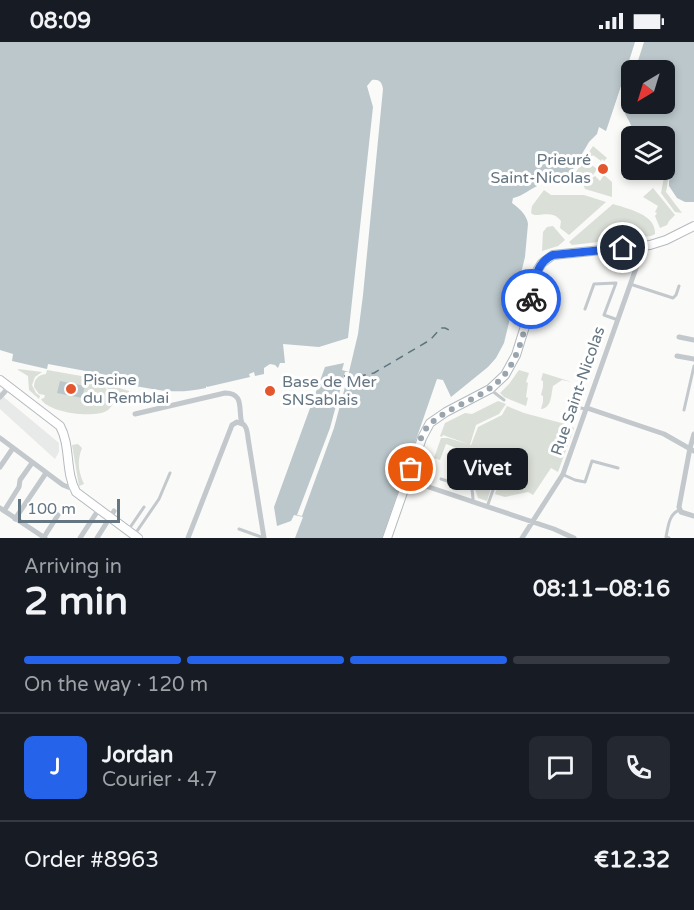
<!DOCTYPE html>
<meta charset="utf-8">
<style>
:root{--surface:#171b24;--page:#242831;--text:#f1f3f6;--muted:#9ea1a6;--line:#363941;--accent:#2563eb}
body{margin:0;font-family:"Varela Round",sans-serif;background:var(--page);color:var(--text);height:100vh;display:flex;flex-direction:column;font-size:22px;white-space:nowrap}
*{box-sizing:border-box;margin:0}
p{font-size:20px;color:var(--muted)}
.icon{flex:none;width:33px;height:33px;fill:none;stroke:currentColor;stroke-width:2;stroke-linecap:round;stroke-linejoin:round}
.map{position:relative;height:496px;overflow:hidden}
.drawer{display:flex;flex-direction:column;background:var(--surface);flex:1}
.drawer>*{flex:none}
.needle{width:39px;rotate:218deg}
.fabs{position:absolute;left:621px;top:18px;display:grid;gap:12px}
.fabs a{display:grid;place-items:center;width:54px;height:54px;border-radius:9px;background:var(--surface);box-shadow:0 3px 9px #0003;font-size:30px}
.scale{position:absolute;left:18px;bottom:15px;width:102px;box-sizing:border-box;padding-left:6px;border:3px solid #657683;border-top:0;font-size:16px;line-height:21px;white-space:nowrap;color:#657683;-webkit-text-stroke:4px #fff;paint-order:stroke}
.pin{position:absolute;display:grid;place-items:center;width:51px;height:51px;color:#fff;margin:-26px;border:3px solid #fff;border-radius:50%;box-shadow:0 2px 6px #0007}
.courier{position:absolute;display:grid;place-items:center;width:60px;height:60px;margin:-30px;border:4px solid #2563eb;border-radius:50%;background:#fff;color:#222;box-shadow:0 2px 8px #0007}
.bubble{position:absolute;height:42px;border-radius:9px;background:var(--surface);box-shadow:0 3px 9px #0003;font-size:20px;font-weight:800;line-height:42px;text-align:center}
.head em{font-style:normal;font-weight:800}
.head div{display:flex;flex-direction:column-reverse}
.head{display:flex;align-items:center;justify-content:space-between;height:102px;padding:0 24px}
h1{font-size:39px;font-weight:800;line-height:45px}
.bar{display:grid;grid-template-columns:repeat(4,1fr);gap:9px 6px;align-content:center;height:72px;padding:0 24px}
.bar i{height:8px;border-radius:4px;background:var(--line)}
.bar .current{background:var(--accent)}
.bar p{grid-column:span 4}
.line{display:flex;align-items:center;gap:15px;padding:0 24px;border-top:2px solid var(--line)}
.line div{flex:1}
.round{display:grid;place-items:center;flex:none;width:63px;height:63px;border-radius:9px;background:var(--page)}
.status{display:flex;justify-content:space-between;align-items:center;height:42px;padding:0 30px;background:var(--surface);direction:ltr}
.status svg{height:16px;fill:currentColor}
.map>svg:first-child{display:block}
.built{fill:#e8e9e9}
.green{fill:#dadfd7}
.water{fill:#bbc7cb}
.pier{fill:#fafaf8}
.lines{fill:none;stroke-linecap:round;stroke-linejoin:round}
.ferry{stroke:#60757c;stroke-width:1.5;stroke-dasharray:8 6;stroke-linecap:butt}
.secondary-casing{stroke:#b3babf;stroke-width:10}
.lane{stroke:#c3c8cc;stroke-width:3}
.street{stroke:#c3c8cc;stroke-width:5}
.secondary{stroke:#fff;stroke-width:8}
.done{stroke:#99a4ac;stroke-width:6;stroke-dasharray:0 10.8}
.route{stroke:#2563eb;stroke-width:8}
.poi-dot{fill:#e4572e;stroke:#fff;stroke-width:2}
.labels{text-anchor:middle;dominant-baseline:central;stroke-width:6;stroke-linejoin:round;paint-order:stroke}
.poi-label{font-size:16px;fill:#657683;stroke:#fff;text-anchor:start}
.street-label{font-size:16px;fill:#657683;stroke:#fff}
</style>
<div class="status"><b>08:09</b><svg viewBox="0 0 49 12"><path d="M0 12V9h3v3zM5 12V6h3v6zM10 12V3h3v9zM15 12V0h3v12zM26 1h20v11H26zM47 4h2v5h-2z"/></svg></div>
<div class="map">
<svg width="694" height="496" viewBox="0 0 694 496">
<rect width="100%" height="100%" fill="#fafaf8"/>
<!-- built -->
<path class="built" d="M0 352 59 401V410L55 417 0 367Z"/>
<!-- green -->
<path class="green" d="M593 104 607 116 604 119 602 117 601 119 593 113 588 120 597 127 593 133 581 139 576 130Z
M604 133 612 140V155L585 147 583 142 595 134 600 139Z
M669 133 666 150 682 171 675 170 661 151 664 135Z
M653 146 675 173 669 179 667 183 660 186 655 174 657 171 655 170 658 164 643 155Z
M544 148 551 153H584L606 160 569 193 560 186 561 179C554 169 544 173 534 173L531 171 532 164Z
M613 162C628 167 656 172 655 192L651 194 572 203 569 200Z
M553 184 565 198 558 204 542 209 543 190 547 185Z
M18 327 42 330 35 335 32 343 36 351 40 354 39 357 29 348 28 334 18 328Z
M47 328 87 335V337L95 339 96 337 101 338 100 342C109 346 109 352 107 359 112 351 108 345 102 341L129 349V351L119 352C115 357 113 364 108 368 96 377 48 371 41 357L44 356 45 353 39 352 34 345C34 337 38 333 46 332Z
M519 328 529 331 526 340 528 341 526 355 528 356 526 364 504 355 500 351 509 342Z
M543 331 572 340 562 338 553 344C551 352 552 366 541 367L543 360V354L541 353 543 345V339L541 338Z
M498 359 506 362 499 372 476 383 470 403H471L478 385 502 373 507 364 524 371 569 383 574 386 558 430 551 426 533 453 528 450 505 455 495 452 508 415 498 412 497 409 494 408 490 410 483 431 475 429 468 432 464 430V426L452 422 453 419H455L459 407 446 402 440 418 434 416 441 396H448L468 402 443 393 442 395 440 394 445 381 465 371 472 372Z
M78 402 82 406C77 419 78 429 84 442L79 444 72 403Z
M486 444 491 446 487 459 478 456 475 447Z"/>
<!-- water -->
<path class="water" d="M0 0H636L606 89 599 85 597 92 589 100 569 134 559 137 554 143 540 140 539 143C530 147 523 154 513 156L512 161C519 166 527 173 528 182L525 215 504 301 496 316 488 325 451 355 443 338 437 337 382 496H295L303 475 294 473 291 479 277 484 274 465 325 325 344 321 342 328 349 330 358 292 363 253 383 47C382 40 379 37 372 38L367 44 373 65 348 296 319 305 283 302 285 321H280L278 326 275 323 270 322 264 326V332L255 334 254 330 249 332 250 335 207 345 206 344V346C178 352 162 349 135 344V341L134 344 101 337 102 332 48 322 47 327 12 319 13 312 0 308Z
M644 0H694V160H685L677 156 669 144V139L673 131C665 122 664 107 664 94H636L629 79 623 68 631 40 632 62H664V28H635Z
M60 339 85 344 82 356 57 351Z"/>
<!-- pier -->
<path class="pier" d="M635 0H639L617 69 609 91 606 92Z
M345 330H349L334 386 302 474 297 473 330 386Z"/>
<g class="lines">
<!-- ferry -->
<path class="ferry" d="M344 334 356 335 374 331 430 298 441 286H445L449 288"/>
<!-- secondary casing -->
<g class="secondary-casing">
<path id="secondary" d="M0 338 60 384C71 404 65 430 76 450L138 496
M387 496 422 396 430 381 446 370 490 347 505 333 516 313 526 281 537 229 542 221 553 213 650 203 666 198 694 184"/>
</g>
<!-- lane -->
<path class="lane" d="M630 242 673 256 676 253 679 244
M585 267 594 242 616 241 604 273 618 278
M491 348 504 358
M577 365 585 367
M684 368 694 324
M564 433 575 438 585 440 592 419 618 426
M441 437 472 447 473 457 472 460
M487 465 493 448
M129 487 144 465
M239 487 264 496
M135 492 159 457 170 431
M669 496 666 495C668 485 669 471 680 468"/>
<!-- street -->
<path class="street" d="M679 295 694 298
M677 314 694 317
M0 355 9 345
M587 366 664 392 694 409
M135 372 225 351C243 351 239 365 241 377 243 387 242 378 246 386 247 388 248 395 248 396L264 496
M694 392 690 406 679 465 681 470 694 474
M0 396 63 443 68 445 73 446
M0 425 13 406
M408 438 554 487 574 496
M0 466 45 496
M4 469 19 445 20 438 32 421
M15 477 46 431
M44 495 58 473
M80 496 99 467
M97 496 114 469
M188 496 232 383 237 380 242 382
M522 496 563 432 640 215 642 208V204"/>
<!-- secondary -->
<use href="#secondary" class="secondary"/>
</g>
<g class="lines">
<!-- done -->
<path class="done" d="M411 427C416 413 419 395 428 384 431 380 436 378 439 375 461 360 489 353 505 332 521 311 526 282 531 257"/>
<!-- route -->
<path class="route" d="M531 257C535 240 535 221 553 213L623 206"/>
</g>
<!-- markers -->
<g class="poi-dot">
<circle cx="603" cy="127" r="6"/>
<circle cx="71" cy="347" r="6"/>
<circle cx="270" cy="349" r="6"/>
</g>
<g class="labels">
<!-- poi labels -->
<g class="poi-label">
<text x="591" y="118" text-anchor="end">Prieuré<tspan x="591" dy="18">Saint-Nicolas</tspan></text>
<text x="83" y="338">Piscine<tspan x="83" dy="18">du Remblai</tspan></text>
<text x="282" y="340">Base de Mer<tspan x="282" dy="18">SNSablais</tspan></text>
</g>
<!-- street labels -->
<g class="street-label">
<text transform="translate(578 349) rotate(-71)">Rue Saint-Nicolas</text>
</g>
</g>
</svg>
<div class="fabs">
<a><svg class="needle" viewBox="-14 -14 28 28"><path d="M0-13l5 13h-10z" fill="#e53935"/><path d="M0 13l5-13h-10z" fill="#9ea1a6"/></svg></a>
<a><svg class="icon" aria-label="layers" viewBox="0 0 24 24"><path d="M12 4l9 5-9 5-9-5zM3 14l9 5 9-5"/></svg></a>
</div>
<div class="scale">100 m</div>
<div class="pin" style="left:411px;top:427px;background:#ea580c"><svg class="icon" aria-label="bag" viewBox="0 0 24 24"><path d="M5 8h14l-1 12H6zM9 8a3 3 0 0 1 6 0"/></svg></div>
<div class="pin" style="left:623px;top:206px;background:#1f2937"><svg class="icon" aria-label="home" viewBox="0 0 24 24"><path d="M3 11l9-7 9 7M6 9v11h12V9"/></svg></div>
<div class="courier" style="left:531px;top:257px"><svg class="icon" aria-label="bike" viewBox="0 0 24 24"><circle cx="6" cy="16" r="4"/><circle cx="18" cy="16" r="4"/><path d="M6 16l4-8h5l3 8M10 8l3 8H6M13 5h3"/></svg></div>
<div class="bubble" style="left:447px;top:406px;width:81px">Vivet</div>
</div>
<section class="drawer">
<div class="head"><div><h1>2 min</h1><p>Arriving in</p></div><em>08:11–08:16</em></div>
<div class="bar"><i class="current"></i><i class="current"></i><i class="current"></i><i></i><p>On the way · 120 m</p></div>
<div class="line" style="height:108px"><b class="round" style="background:var(--accent);color:#fff">J</b><div><b>Jordan</b><p>Courier · 4.7</p></div><a class="round"><svg class="icon" aria-label="chat" viewBox="0 0 24 24"><path d="M4 5h16v11H9l-5 4z"/></svg></a><a class="round"><svg class="icon" aria-label="phone" viewBox="0 0 24 24"><path d="M5 4h4l2 5-3 2q2 4 5 5l2-3 5 2v4C11 20 4 13 5 4z"/></svg></a></div>
<div class="line" style="height:78px"><div>Order #8963</div><b>€12.32</b></div>
</section>
